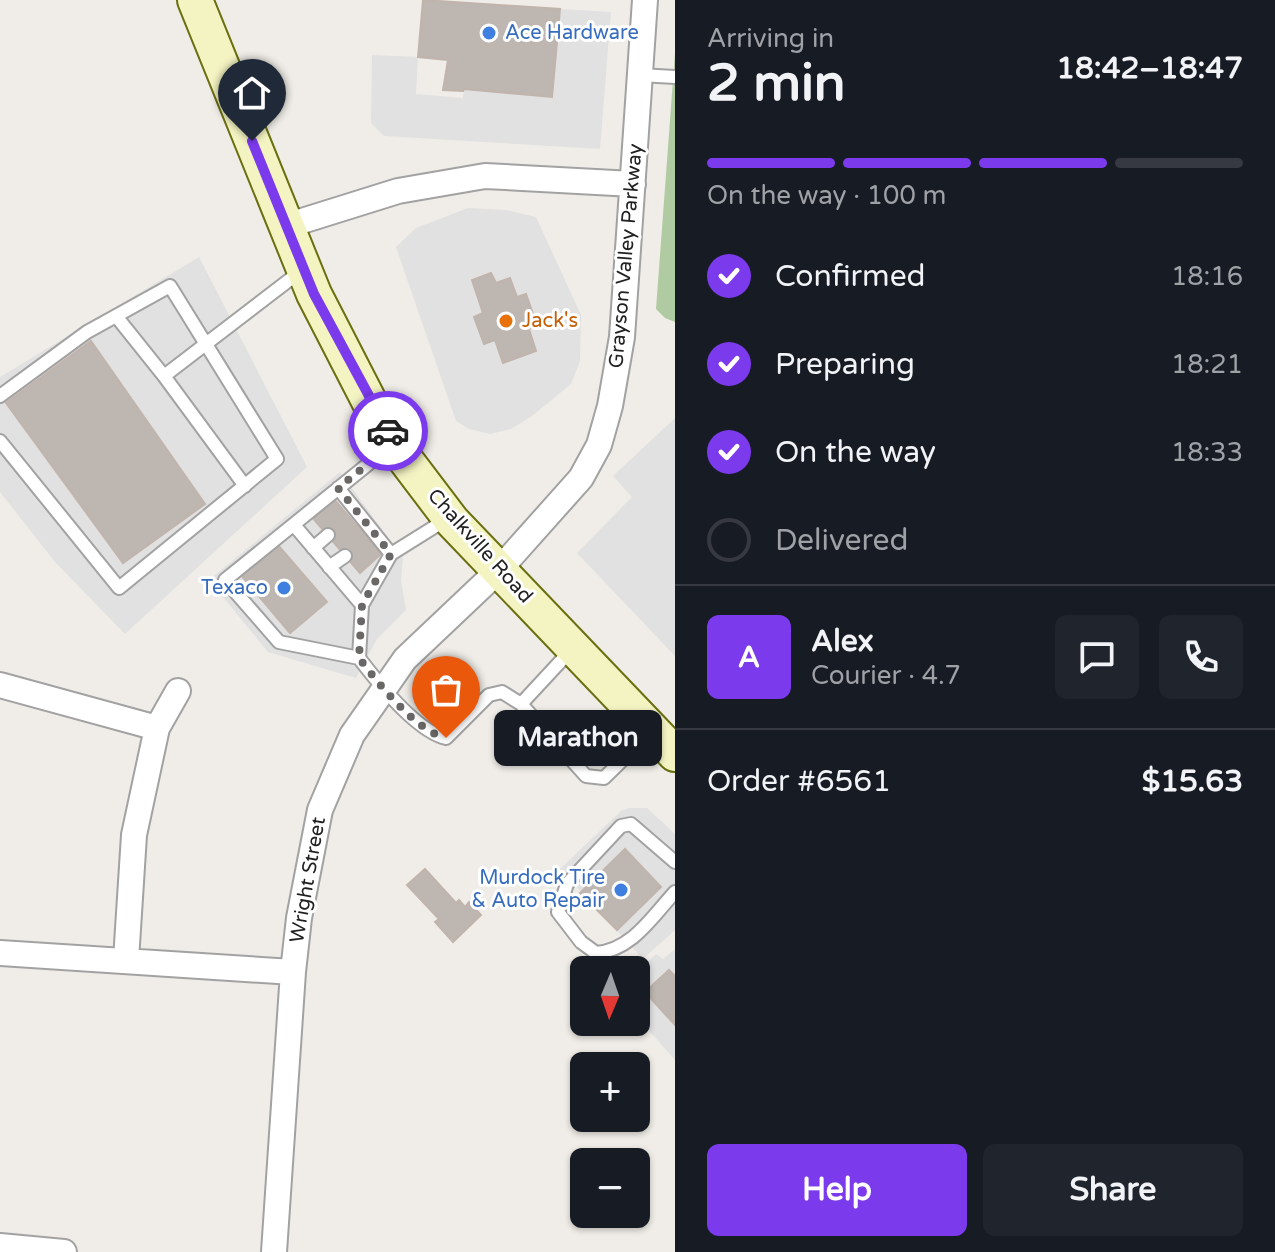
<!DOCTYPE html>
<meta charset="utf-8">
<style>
:root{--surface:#171b24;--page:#20242c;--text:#f1f3f6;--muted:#9ea1a6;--line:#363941;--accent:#7c3aed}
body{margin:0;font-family:"Varela Round",sans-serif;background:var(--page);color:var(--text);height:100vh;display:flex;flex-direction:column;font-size:30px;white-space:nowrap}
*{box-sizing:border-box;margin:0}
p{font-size:26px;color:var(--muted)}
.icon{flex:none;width:44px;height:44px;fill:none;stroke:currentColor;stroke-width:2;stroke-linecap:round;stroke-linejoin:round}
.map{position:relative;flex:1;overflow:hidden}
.panel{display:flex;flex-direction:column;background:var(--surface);width:600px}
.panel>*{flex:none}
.needle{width:52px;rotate:182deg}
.fabs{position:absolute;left:570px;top:956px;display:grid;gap:16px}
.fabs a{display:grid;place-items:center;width:80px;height:80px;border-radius:12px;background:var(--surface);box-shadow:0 2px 6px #0004;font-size:40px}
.pin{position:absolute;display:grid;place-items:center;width:68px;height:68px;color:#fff;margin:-82px -34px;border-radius:50% 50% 50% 0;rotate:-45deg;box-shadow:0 0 8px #0007}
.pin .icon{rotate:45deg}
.courier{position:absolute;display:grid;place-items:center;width:80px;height:80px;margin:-40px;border:6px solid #7c3aed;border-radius:50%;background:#fff;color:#222;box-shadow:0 2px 10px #0007}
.bubble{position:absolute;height:56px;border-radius:12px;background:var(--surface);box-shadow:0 2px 6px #0004;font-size:26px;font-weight:700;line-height:56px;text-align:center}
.overview em{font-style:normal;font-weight:700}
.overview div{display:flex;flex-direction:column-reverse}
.overview{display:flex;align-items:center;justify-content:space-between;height:136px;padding:0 32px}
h1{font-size:52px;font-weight:700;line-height:60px}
.bar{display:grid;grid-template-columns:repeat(4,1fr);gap:12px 8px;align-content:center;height:96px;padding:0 32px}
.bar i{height:10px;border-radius:6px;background:var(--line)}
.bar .selected{background:var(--accent)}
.bar p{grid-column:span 4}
.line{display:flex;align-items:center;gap:20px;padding:0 32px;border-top:2px solid var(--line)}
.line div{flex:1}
.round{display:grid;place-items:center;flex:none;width:84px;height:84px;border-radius:12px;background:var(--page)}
ol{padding:0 32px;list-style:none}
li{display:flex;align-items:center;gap:24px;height:88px}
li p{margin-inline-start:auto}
li .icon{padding:8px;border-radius:50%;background:var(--accent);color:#fff;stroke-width:4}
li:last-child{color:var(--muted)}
li i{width:44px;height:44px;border:4px solid var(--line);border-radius:50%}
.primary-button{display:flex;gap:16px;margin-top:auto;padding:16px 32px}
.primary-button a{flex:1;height:92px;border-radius:12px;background:var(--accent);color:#fff;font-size:32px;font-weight:700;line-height:92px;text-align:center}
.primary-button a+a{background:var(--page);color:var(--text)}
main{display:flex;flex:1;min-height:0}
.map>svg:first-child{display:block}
.forest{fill:#b0cba1}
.parking{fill:#e1e1e1}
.building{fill:#bdb6b1;stroke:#c1b4ac;stroke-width:2}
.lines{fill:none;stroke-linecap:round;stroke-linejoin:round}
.service-casing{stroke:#a2a2a2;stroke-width:16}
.minor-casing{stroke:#a2a2a2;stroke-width:28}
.secondary-casing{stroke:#6a6f10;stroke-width:38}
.service{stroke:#fff;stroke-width:12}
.minor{stroke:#fff;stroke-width:24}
.secondary{stroke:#f4f4c3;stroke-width:34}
.done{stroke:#696867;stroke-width:8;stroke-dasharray:0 14.4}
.route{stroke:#7c3aed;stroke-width:10}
.shop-dot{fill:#3f7fe0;stroke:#fff;stroke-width:3}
.food-dot{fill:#e8710a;stroke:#fff;stroke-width:3}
.labels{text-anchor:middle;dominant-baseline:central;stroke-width:6;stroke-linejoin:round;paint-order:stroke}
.shop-label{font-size:20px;fill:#366cbe;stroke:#fff;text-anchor:end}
.street-label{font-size:20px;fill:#212121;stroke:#fff}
.food-label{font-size:20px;fill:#c56008;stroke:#fff;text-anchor:start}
</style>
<main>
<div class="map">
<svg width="675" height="1252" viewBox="0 0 675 1252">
<rect width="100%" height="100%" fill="#f0ede8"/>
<!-- forest -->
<path class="forest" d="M675 53V322L665 318 656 309Z"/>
<!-- parking -->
<path class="parking" d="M560 9 611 12 600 149 384 136 371 123 372 55 418 57 416 94 463 98 464 89 552 96Z
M468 208 506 210 536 217 581 315 580 361 571 384 532 416 511 429 490 434 469 429 456 421 396 247 416 228Z
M199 257 307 467 125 634 55 562 0 492V377Z
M675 418V656L577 553 632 497 613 476Z
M340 472 403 558 401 581 406 610 377 639 356 678 268 652 209 580Z
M629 808H647L675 834V930L643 959 560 869 621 811Z
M675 949V1060L636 1016V973L656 954 663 959Z"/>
<!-- building -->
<path class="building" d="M423 0 560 9 552 97 464 89 463 91 443 90 448 60 418 57Z
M491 273 496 283 510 278 517 297 526 294 537 325 529 329 536 351 503 363 495 340 484 344 474 317 483 313 472 280Z
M91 341 205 504 123 563 6 403Z
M333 498 381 554 360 573 311 516Z
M277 544 327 602 290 633 241 575Z
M625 849 661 887 617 930 580 893Z
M425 869 456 903 459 900 465 907 469 902 481 915 453 942 435 922 439 919 407 885Z
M669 970 675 976V1025L645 992Z"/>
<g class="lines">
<!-- service casing -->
<g class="service-casing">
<path id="service" d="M640 75 675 77
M116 316 164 376
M0 396 87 332 170 286 277 459 119 588 0 441
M393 444 225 580 279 642 359 658C378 683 416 731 446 738L489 695 502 692 521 704
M245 486 164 376 301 271
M338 488 391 554 447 519
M294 525 362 605
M313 548 328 535
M329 567 345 556
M572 649 521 704 586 776 604 778 650 733
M359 658 362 605 391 554
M675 862 631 824 621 826 567 884 558 912 581 942 596 953C632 950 652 917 675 892"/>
</g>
<!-- minor casing -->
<g class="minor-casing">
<path id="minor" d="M286 226 398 191 485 176 633 184
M0 685 157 728
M0 953 293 972
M126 960 134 835 157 728 178 691
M0 1246 64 1252
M274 1252 293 972 299 918 320 810 352 735 405 659 499 570 581 478 599 445 610 406 622 337 645 0"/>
</g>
<!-- secondary casing -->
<g class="secondary-casing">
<path id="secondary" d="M195 0 314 294 369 401 405 459 452 521 675 754"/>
</g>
<!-- service -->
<use href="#service" class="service"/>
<!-- minor -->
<use href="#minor" class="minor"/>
<!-- secondary -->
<use href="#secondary" class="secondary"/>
</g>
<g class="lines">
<!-- done -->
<path class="done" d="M388 431 394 443 338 488 391 554 362 605 359 658C378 683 416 731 446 738"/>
<!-- route -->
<path class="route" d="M252 141 314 294 388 431"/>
</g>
<!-- markers -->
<g class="shop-dot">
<circle cx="489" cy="33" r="8"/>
<circle cx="284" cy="588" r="8"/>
<circle cx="621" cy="890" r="8"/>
</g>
<circle class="food-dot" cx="506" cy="321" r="8"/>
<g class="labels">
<!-- shop labels -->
<g class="shop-label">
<text x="505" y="33" text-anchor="start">Ace Hardware</text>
<text x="268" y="588">Texaco</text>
<text x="605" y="878">Murdock Tire<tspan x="605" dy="23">&amp; Auto Repair</tspan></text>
</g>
<!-- street labels -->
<g class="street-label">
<text transform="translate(626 256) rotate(-85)">Grayson Valley Parkway</text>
<text transform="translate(480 546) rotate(48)">Chalkville Road</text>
<text transform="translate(308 880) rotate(-80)">Wright Street</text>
</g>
<!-- food labels -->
<g class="food-label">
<text x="522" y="321">Jack's</text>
</g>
</g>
</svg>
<div class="fabs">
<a><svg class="needle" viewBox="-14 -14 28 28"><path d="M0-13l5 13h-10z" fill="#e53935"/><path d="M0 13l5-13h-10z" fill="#9ea1a6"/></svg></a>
<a>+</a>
<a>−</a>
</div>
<div class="pin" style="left:446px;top:738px;background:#ea580c"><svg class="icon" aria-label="bag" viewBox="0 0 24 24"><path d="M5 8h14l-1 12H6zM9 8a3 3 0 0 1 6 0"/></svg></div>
<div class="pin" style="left:252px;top:141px;background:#1f2937"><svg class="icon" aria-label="home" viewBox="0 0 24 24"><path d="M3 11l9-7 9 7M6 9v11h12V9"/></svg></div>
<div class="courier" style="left:388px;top:431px"><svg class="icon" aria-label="car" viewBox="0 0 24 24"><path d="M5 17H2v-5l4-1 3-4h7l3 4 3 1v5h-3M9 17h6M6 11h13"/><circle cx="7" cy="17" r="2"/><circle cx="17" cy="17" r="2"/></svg></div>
<div class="bubble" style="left:494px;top:710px;width:168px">Marathon</div>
</div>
<section class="panel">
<div class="overview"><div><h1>2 min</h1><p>Arriving in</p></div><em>18:42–18:47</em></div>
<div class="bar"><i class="selected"></i><i class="selected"></i><i class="selected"></i><i></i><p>On the way · 100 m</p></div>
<ol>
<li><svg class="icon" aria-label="check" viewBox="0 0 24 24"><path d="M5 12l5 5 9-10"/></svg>Confirmed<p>18:16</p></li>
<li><svg class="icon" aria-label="check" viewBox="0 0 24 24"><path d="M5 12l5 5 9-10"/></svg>Preparing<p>18:21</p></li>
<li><svg class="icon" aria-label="check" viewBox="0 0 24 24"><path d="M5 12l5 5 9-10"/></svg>On the way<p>18:33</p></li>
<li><i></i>Delivered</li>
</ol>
<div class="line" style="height:144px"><b class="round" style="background:var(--accent);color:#fff">A</b><div><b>Alex</b><p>Courier · 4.7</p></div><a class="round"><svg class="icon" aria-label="chat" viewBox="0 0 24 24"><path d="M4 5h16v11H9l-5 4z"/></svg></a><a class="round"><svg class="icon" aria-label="phone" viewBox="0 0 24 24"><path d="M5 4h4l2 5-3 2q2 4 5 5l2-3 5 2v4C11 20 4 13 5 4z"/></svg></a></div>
<div class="line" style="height:104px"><div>Order #6561</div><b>$15.63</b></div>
<div class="primary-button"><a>Help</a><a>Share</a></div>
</section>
</main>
